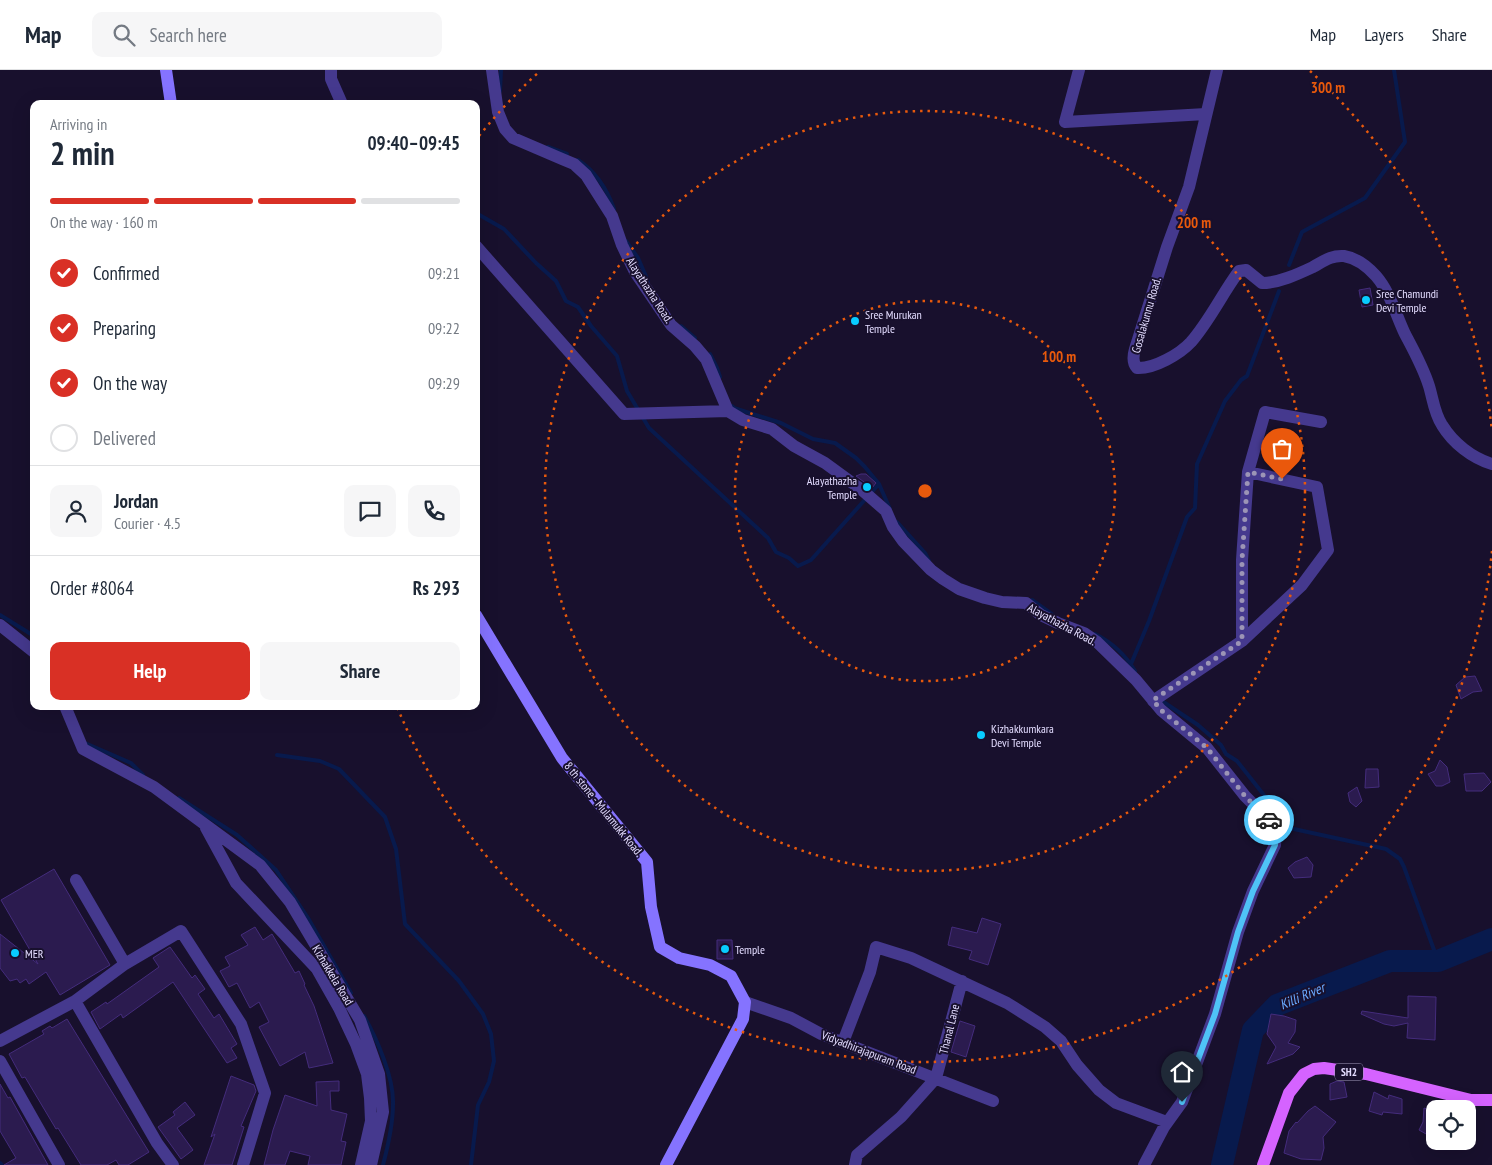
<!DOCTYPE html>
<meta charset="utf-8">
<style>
:root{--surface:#fff;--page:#f6f6f7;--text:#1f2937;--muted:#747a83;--line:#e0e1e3;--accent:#d93025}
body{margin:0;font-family:"PT Sans Narrow",sans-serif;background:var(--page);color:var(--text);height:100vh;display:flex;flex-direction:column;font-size:19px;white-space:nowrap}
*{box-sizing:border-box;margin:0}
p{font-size:16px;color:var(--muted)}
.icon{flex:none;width:28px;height:28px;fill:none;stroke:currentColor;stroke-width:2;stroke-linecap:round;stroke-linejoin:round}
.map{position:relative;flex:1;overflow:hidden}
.details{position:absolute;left:30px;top:30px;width:450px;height:610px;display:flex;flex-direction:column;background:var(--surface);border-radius:10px;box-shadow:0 5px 20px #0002}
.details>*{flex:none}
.controls{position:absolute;left:1426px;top:1030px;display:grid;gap:10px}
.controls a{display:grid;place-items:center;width:50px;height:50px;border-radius:10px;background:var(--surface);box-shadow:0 5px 20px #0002;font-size:25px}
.pin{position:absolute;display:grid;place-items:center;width:42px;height:42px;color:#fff;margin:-51px -21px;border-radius:50% 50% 50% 0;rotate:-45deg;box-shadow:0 0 5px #0007}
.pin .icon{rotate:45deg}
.courier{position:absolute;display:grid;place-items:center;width:50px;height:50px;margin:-25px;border:4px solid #4fc3f7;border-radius:50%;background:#fff;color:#222;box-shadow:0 1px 6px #0007}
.headline em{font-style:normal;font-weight:700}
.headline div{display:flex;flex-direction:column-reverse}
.headline{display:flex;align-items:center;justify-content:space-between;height:85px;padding:0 20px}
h1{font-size:32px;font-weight:700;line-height:38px}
.bar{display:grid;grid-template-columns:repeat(4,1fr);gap:8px 5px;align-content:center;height:60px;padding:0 20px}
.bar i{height:6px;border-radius:4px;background:var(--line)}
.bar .active{background:var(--accent)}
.bar p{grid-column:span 4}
.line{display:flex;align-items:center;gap:12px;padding:0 20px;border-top:1px solid var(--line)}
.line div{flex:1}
.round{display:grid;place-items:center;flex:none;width:52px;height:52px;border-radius:10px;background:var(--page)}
ol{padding:0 20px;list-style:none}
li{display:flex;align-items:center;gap:15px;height:55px}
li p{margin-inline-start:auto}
li .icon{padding:5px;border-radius:50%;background:var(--accent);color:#fff;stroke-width:4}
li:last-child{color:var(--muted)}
li i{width:28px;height:28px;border:2px solid var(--line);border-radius:50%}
.action{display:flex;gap:10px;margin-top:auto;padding:10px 20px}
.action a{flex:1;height:58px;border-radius:10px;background:var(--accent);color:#fff;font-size:20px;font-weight:700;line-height:58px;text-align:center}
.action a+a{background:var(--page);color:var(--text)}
header{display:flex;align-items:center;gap:30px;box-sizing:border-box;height:70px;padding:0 25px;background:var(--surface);border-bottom:1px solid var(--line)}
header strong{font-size:24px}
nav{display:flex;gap:28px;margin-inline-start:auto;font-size:18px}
.search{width:350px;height:45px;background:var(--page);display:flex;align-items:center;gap:12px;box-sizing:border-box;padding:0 18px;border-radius:10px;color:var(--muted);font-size:19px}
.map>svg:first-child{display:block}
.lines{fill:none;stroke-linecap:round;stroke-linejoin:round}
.stream{stroke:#081a4d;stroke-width:4}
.river{stroke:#081a4d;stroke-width:22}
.building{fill:#2b1b4f;stroke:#442c7c}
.minor{stroke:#45398e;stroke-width:12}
.secondary{stroke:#8573ff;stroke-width:12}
.primary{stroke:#d563ff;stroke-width:12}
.done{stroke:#9c95b6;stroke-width:5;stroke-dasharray:0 9}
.route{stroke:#4fc3f7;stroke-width:6}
.ring{fill:none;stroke:#e8590c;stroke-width:2.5;stroke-dasharray:2.5 5}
.poi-dot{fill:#08ccff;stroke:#18102d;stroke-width:2}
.labels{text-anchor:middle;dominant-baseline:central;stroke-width:4;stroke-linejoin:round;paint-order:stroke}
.shield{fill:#18102d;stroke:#a69fc0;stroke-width:1}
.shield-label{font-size:11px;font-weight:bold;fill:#e3dcff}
.street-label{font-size:12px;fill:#e3dcff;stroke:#18102d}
.poi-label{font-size:12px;fill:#e3dcff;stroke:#18102d;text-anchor:start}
.water-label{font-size:14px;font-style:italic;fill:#6aaaff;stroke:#18102d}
.centre{fill:#e8590c;stroke:#18102d;stroke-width:2.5}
.ring-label{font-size:15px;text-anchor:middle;font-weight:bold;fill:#e8590c;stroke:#18102d;stroke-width:4;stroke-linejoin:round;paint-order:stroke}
</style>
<header>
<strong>Map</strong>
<div class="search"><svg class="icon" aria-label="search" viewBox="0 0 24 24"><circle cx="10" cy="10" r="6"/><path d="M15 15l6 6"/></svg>Search here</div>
<nav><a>Map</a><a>Layers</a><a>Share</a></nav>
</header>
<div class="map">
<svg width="1492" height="1095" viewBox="0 0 1492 1095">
<rect width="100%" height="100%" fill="#18102d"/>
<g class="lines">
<!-- stream -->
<path class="stream" d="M500 21 501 0
M548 77 567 84
M578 90C596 102 607 119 614 139
M476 143 504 159 536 193 556 211 566 231 578 237 591 256 617 286 627 321 649 358 768 468 776 482 789 488 798 496 811 490 879 414
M626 171 638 188 648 211
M1289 195 1302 162 1365 128 1405 72 1394 0
M681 256 695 268
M710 284 717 298 720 307
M732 336 734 338 781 353 813 369 835 373 856 388 865 397 879 414 890 439
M897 452 925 483 929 491
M1032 530 1053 545
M0 545 34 566
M1095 564C1113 573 1125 584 1135 601
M1131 594 1149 551 1187 447 1195 438 1197 394 1225 331 1241 310 1247 306 1279 221
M1159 629 1198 655 1221 675 1226 684 1237 691 1271 734 1278 753
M85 673 131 693 143 705
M277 685 320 691 339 699 385 747 396 779 405 854 459 911 483 944 491 964 494 991 489 1012 478 1035 471 1095
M179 728 237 765 276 800 308 848 351 923
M1280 756 1386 779 1400 789 1404 797 1438 891
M364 946C377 969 394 1008 393 1034 393 1054 388 1076 383 1095
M0 1093 2 1095"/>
<!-- river -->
<path class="river" d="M1222 1095 1253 960 1277 935 1390 891H1438L1492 869"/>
</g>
<!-- building -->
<path class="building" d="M1370 218 1373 235 1362 237 1359 220Z
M861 404H866L876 413 872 418 856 406Z
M1475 606 1482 621 1473 622 1461 629 1456 615 1465 607Z
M1440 690 1447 697 1450 712 1442 716H1436L1428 704 1435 701Z
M1366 699H1378L1379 717 1365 718Z
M1484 703 1491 712 1482 721H1466L1464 704Z
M1357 717 1362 731 1356 737 1350 732 1348 723Z
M1307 787 1313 795 1311 807 1294 808 1288 798 1295 792Z
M54 799 110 895 60 925 46 902 29 914 26 909 20 913 17 909 10 911 0 898V864L38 894 1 830Z
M982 848 1001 854 988 895 969 889 972 881 948 875 952 857 977 863Z
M255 857 263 870 272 864 295 903 299 901 305 914 304 915 314 936 333 993 309 998 305 982 280 996 259 957 269 952 259 932 250 938 237 913 229 917 220 901 230 896 225 887 248 875 241 865Z
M717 870H732L733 889H717Z
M170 877 192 908 195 905 205 919 198 924 214 948 219 944 237 974 231 978 237 988 227 993 173 912 123 948 121 944 100 959 91 942 106 932 107 934 159 897 153 888Z
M1408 926 1436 927 1435 970 1407 968 1408 953 1394 956 1384 954 1361 944 1362 941 1408 948Z
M1271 944 1284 946 1296 950 1295 962 1288 973 1300 977 1293 984 1267 994 1276 977 1267 964Z
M67 949 149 1082 128 1095H119L116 1090 107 1095H81L58 1058 56 1059 25 1007 22 1008 9 984 44 964 42 961 50 956 52 958Z
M960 951 975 956 966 987 951 982Z
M231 1006 254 1015 256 1021 241 1056 244 1057 232 1095H204L215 1064 211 1067Z
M339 1011V1021H330L331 1040 347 1044 341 1071 346 1072 341 1095H308L310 1086 290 1081 285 1095H264L273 1060 285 1025 317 1036 316 1012Z
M1337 1011 1344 1012 1347 1027 1330 1030V1014Z
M0 1014 8 1028 10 1027 48 1095H4L16 1088 0 1061Z
M1374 1022 1388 1029 1389 1025 1402 1029V1044L1383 1042 1382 1045 1369 1041Z
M185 1032 195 1045 177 1058 193 1080 181 1089 158 1057 175 1045 173 1042Z
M1315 1036 1336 1052 1323 1067 1324 1078 1321 1090 1301 1089 1284 1083 1289 1061 1296 1052 1297 1053 1308 1041Z
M1424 1038 1435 1042V1069L1419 1060 1423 1052Z"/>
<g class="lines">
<!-- minor -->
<path class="minor" d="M331 0V9L342 34
M492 0 498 42 505 59 513 68 562 89 574 94 586 105 612 146 622 175 635 202 671 255 695 276 706 289 728 341 743 350 772 359 794 376 825 393 862 420 886 441 893 457 903 471 931 500 943 509 959 519 985 528 1002 532 1026 533 1041 545 1058 553 1084 563 1097 572 1136 610 1161 640 1207 678 1245 726 1273 754 1276 763 1275 775 1253 821 1238 862 1215 944 1190 1011 1182 1032 1164 1057 1144 1095
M1079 0 1065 52 1206 44
M1217 0 1189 117 1167 177 1135 279C1133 286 1132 293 1137 298 1154 299 1180 284 1191 272 1210 250 1222 224 1239 201L1246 200 1262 213C1279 213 1298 204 1313 197 1324 191 1331 185 1344 186 1356 188 1368 197 1376 206 1390 222 1396 245 1405 264 1414 281 1423 297 1429 316 1433 329 1434 343 1442 355 1453 373 1472 388 1492 394
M476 176 624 344 728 341
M0 555 34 582
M1242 571V490L1248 402 1265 342 1321 352
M1153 631 1242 571 1302 515 1328 480 1317 417 1248 402
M65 636 83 679 154 717 260 795 290 832 360 950 379 1004 383 1042 371 1095
M206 758 236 813 317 899 339 938 356 974 367 1004 370 1028 371 1051 361 1095
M125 894 181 861 241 954 265 1023 243 1095
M75 931 157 1073 173 1095
M745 932 791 948 821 964 993 1031
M0 971 75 931 125 894 76 810
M843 972 870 902 876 877 911 888 1007 933 1045 957 1061 971 1077 995 1099 1020 1116 1033 1167 1052
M0 991 59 1095
M855 1095 857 1085 901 1047 936 1008 962 911"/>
<!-- secondary -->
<path class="secondary" d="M166 0 171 34
M476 545 562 688 647 792 651 837 660 877 679 888 710 895 731 906 745 932 743 949 666 1095"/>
<!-- primary -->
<path class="primary" d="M1263 1095 1289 1023 1304 1004 1314 999 1324 998 1366 1004 1471 1030H1492"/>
</g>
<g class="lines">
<!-- done -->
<path class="done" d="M1269 750 1245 726 1207 678 1161 640 1153 630 1242 571V490L1248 402 1282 409"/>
<!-- route -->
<path class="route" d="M1182 1032 1215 944 1238 862 1253 821 1275 775 1276 763 1273 754 1269 750"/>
</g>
<!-- distance rings -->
<g class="ring">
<circle cx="925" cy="421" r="190"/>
<circle cx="925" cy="421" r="380"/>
<path d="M1492 481A570 570 0 0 1 398 639M479 66A570 570 0 0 1 540 1M1310 1A570 570 0 0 1 1492 361"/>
</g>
<!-- markers -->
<g class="poi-dot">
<circle cx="1366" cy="230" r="5"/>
<circle cx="855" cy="251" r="5"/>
<circle cx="867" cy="417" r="5"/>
<circle cx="981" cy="665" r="5"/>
<circle cx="725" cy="879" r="5"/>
<circle cx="15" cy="883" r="5"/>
</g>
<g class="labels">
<!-- shield labels -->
<rect class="shield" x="1335" y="993.5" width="28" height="17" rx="4"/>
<g class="shield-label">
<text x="1349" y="1002">SH2</text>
</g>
<!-- street labels -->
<g class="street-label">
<text transform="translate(650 220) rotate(57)">Alayathazha Road.</text>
<text transform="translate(1146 245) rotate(-74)">Gosalakunnu Road.</text>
<text transform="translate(1062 554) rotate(28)">Alayathazha Road.</text>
<text transform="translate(604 739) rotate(51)">8 th stone - Mulamukk Road.</text>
<text transform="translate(333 905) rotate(59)">Kizhakkela Road</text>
<text transform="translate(949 959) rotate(-76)">Thanal Lane</text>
<text transform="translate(869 982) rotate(21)">Vidyadhirajapuram Road</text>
</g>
<!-- poi labels -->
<g class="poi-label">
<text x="1376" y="223">Sree Chamundi<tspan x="1376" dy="14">Devi Temple</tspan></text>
<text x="865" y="244">Sree Murukan<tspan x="865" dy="14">Temple</tspan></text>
<text x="857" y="410" text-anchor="end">Alayathazha<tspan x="857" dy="14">Temple</tspan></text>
<text x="991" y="658">Kizhakkumkara<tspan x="991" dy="14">Devi Temple</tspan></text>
<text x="735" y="879">Temple</text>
<text x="25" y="883">MER</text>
</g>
<!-- water labels -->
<g class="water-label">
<text transform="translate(1302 926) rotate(-23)">Killi River</text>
</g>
</g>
<circle cx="925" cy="421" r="8" class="centre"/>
<g class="ring-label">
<text x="1328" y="23">300 m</text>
<text x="1194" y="158">200 m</text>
<text x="1059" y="292">100 m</text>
</g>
</svg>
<div class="controls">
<a><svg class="icon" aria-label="locate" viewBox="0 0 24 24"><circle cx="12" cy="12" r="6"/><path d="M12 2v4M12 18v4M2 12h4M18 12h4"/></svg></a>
</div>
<div class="pin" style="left:1282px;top:409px;background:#ea580c"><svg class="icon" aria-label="bag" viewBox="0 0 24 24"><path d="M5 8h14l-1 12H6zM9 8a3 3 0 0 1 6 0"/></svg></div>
<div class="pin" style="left:1182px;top:1032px;background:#1f2937"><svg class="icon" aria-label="home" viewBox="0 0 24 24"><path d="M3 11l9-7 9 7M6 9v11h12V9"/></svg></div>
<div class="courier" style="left:1269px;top:750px"><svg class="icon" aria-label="car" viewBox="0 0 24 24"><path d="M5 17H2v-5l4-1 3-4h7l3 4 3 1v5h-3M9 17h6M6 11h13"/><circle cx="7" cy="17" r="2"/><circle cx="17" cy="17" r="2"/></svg></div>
<section class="details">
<div class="headline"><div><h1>2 min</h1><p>Arriving in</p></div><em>09:40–09:45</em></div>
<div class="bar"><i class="active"></i><i class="active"></i><i class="active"></i><i></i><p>On the way · 160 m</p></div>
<ol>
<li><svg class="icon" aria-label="check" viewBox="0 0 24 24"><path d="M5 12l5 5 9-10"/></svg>Confirmed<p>09:21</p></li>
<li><svg class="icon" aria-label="check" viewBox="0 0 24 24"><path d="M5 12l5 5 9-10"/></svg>Preparing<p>09:22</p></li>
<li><svg class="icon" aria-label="check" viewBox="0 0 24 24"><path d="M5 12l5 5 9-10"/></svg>On the way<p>09:29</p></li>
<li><i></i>Delivered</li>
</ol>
<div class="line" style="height:90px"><a class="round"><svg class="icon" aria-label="person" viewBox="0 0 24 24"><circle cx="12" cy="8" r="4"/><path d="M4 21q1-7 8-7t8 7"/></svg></a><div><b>Jordan</b><p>Courier · 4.5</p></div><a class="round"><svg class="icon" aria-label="chat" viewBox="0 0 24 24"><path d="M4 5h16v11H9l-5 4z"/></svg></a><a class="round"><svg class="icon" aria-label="phone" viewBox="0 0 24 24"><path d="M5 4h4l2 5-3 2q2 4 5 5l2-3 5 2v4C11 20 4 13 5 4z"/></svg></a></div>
<div class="line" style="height:65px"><div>Order #8064</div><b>Rs 293</b></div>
<div class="action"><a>Help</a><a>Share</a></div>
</section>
</div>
